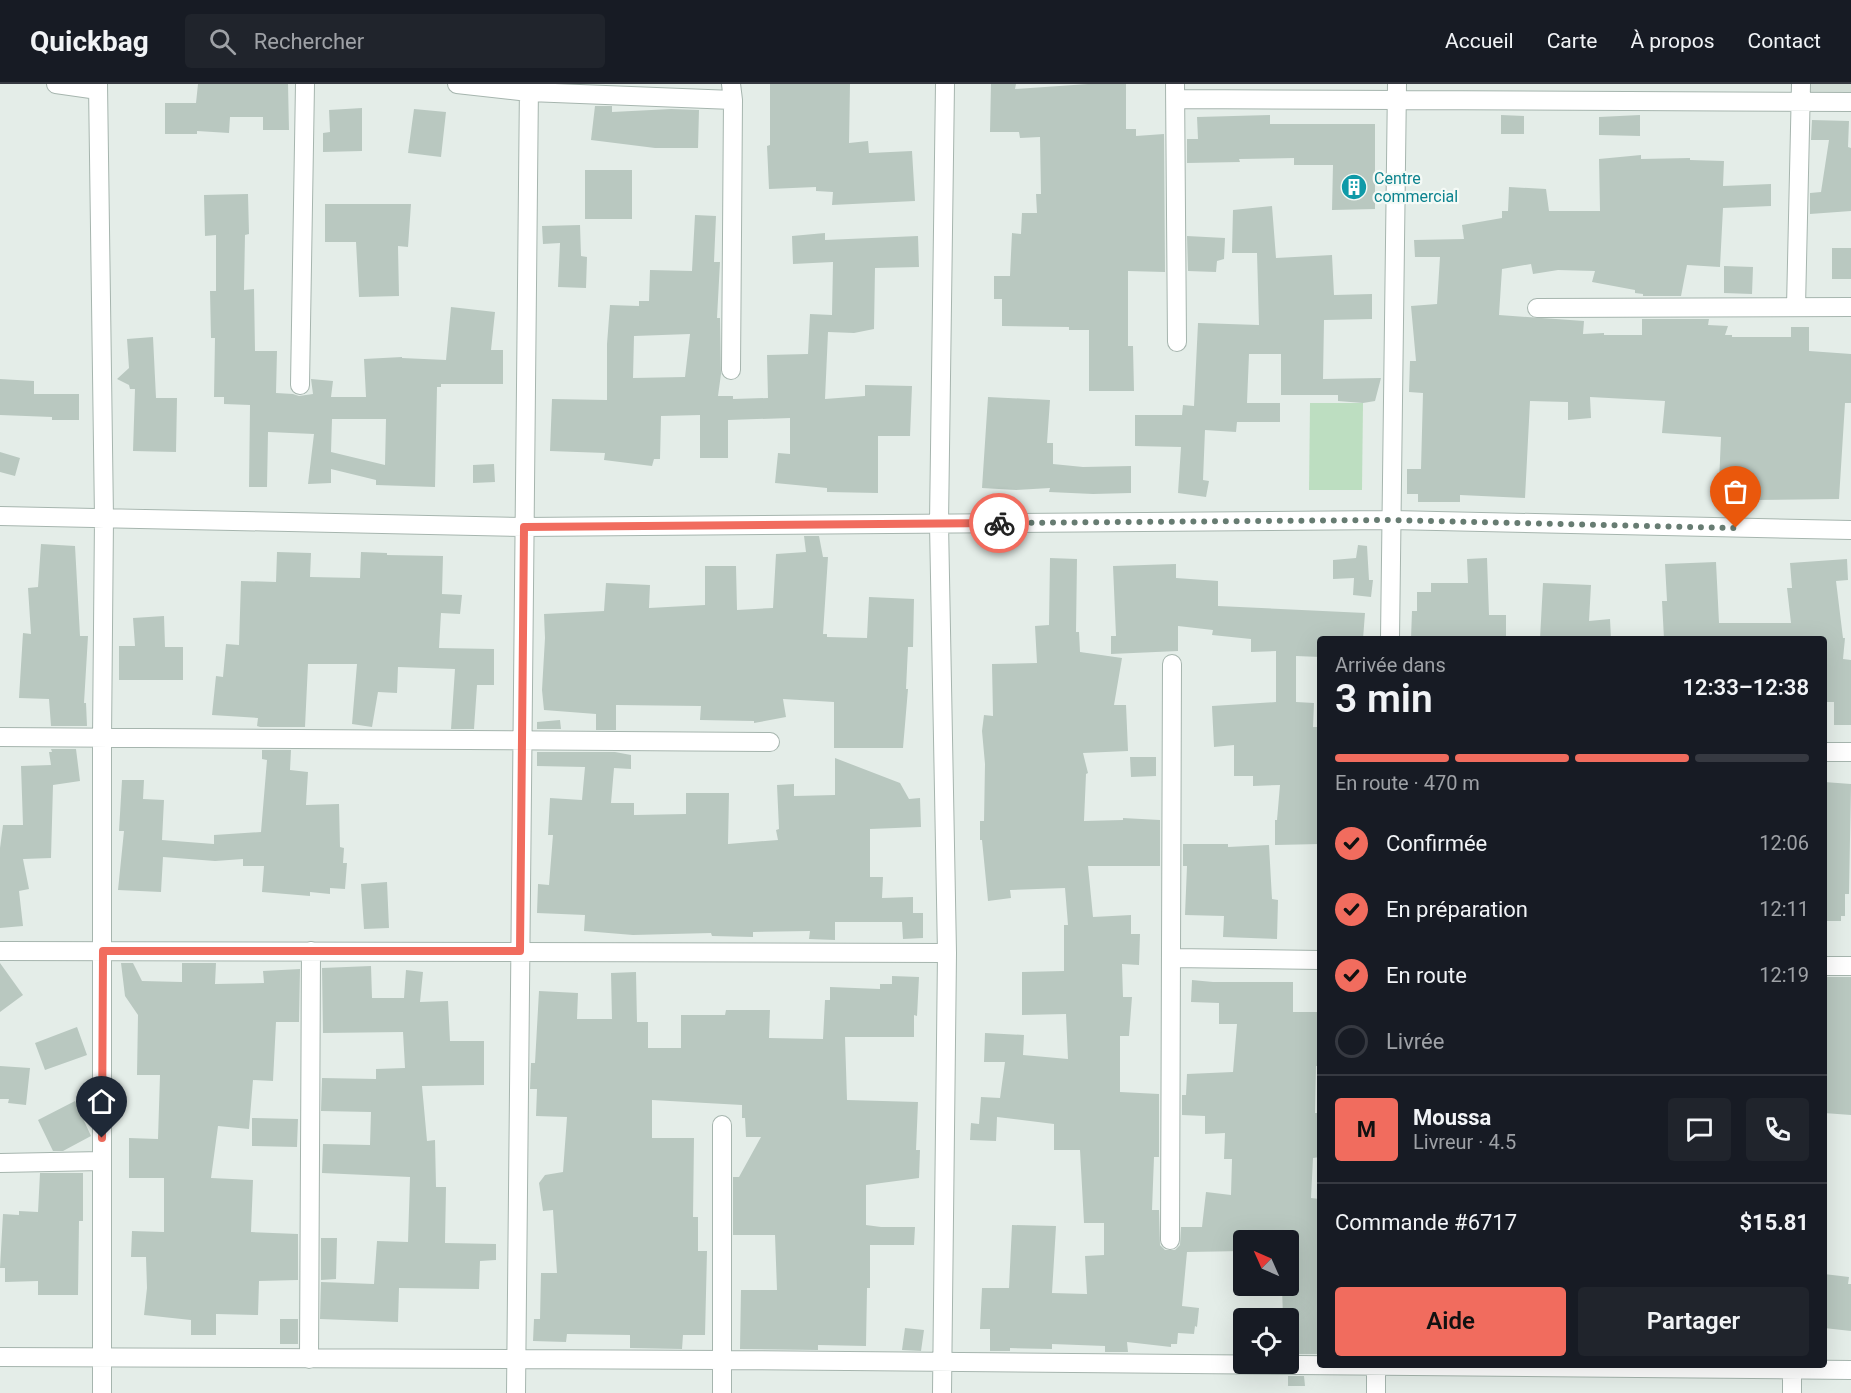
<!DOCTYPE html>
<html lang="fr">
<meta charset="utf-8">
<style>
:root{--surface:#171b24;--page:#20242c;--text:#f1f3f6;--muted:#9ea1a6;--line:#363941;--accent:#f16c5e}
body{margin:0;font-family:Roboto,sans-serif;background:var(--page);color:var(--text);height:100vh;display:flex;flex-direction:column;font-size:22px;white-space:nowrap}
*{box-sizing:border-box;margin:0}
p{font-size:20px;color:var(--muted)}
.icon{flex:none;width:33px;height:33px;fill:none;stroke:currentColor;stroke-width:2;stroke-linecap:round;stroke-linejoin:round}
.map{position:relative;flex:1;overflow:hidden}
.details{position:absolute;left:1317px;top:552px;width:510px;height:732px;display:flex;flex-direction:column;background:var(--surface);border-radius:6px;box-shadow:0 6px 24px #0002}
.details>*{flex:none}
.needle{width:39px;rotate:315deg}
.tools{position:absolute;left:1233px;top:1146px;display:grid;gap:12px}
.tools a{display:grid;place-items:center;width:66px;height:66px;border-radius:6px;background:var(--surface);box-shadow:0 6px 24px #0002;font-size:30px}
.pin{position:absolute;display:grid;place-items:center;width:51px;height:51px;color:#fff;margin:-62px -26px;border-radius:50% 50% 50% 0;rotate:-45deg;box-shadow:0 0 6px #0007}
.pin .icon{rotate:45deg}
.courier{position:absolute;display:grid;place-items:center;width:60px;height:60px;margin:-30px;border:4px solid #f16c5e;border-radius:50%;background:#fff;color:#222;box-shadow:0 2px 8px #0007}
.headline em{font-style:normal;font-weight:600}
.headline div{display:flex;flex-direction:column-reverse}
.headline{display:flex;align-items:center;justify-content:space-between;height:102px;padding:0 18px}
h1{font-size:39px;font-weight:600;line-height:45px}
.bar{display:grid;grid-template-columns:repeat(4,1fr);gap:9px 6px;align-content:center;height:72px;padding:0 18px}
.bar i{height:8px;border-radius:4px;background:var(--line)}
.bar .on{background:var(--accent)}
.bar p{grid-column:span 4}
.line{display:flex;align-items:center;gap:15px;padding:0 18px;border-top:2px solid var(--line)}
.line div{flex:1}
.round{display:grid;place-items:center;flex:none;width:63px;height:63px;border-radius:6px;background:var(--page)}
ol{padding:0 18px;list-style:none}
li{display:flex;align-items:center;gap:18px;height:66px}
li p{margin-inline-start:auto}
li .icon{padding:6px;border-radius:50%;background:var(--accent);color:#111;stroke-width:4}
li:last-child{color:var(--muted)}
li i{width:33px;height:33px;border:3px solid var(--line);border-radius:50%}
.button{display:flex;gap:12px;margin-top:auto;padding:12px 18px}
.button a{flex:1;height:69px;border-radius:6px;background:var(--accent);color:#111;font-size:24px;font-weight:600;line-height:69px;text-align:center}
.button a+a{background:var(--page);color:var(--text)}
header{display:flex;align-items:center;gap:36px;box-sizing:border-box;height:84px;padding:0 30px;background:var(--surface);border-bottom:2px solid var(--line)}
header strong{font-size:28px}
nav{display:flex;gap:33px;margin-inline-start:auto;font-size:21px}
.search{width:420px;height:54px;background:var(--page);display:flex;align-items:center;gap:15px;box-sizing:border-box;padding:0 21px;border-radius:6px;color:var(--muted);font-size:22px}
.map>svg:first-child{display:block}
.built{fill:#d2ddd6}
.green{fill:#bddec1}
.building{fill:#b9c8c0;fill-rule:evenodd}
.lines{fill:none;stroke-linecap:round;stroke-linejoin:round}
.minor-casing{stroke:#a6b5ae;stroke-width:20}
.minor{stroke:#fff;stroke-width:18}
.done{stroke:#677c72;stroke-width:6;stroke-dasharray:0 10.8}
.route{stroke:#f16c5e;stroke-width:8}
.labels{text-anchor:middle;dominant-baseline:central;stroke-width:4.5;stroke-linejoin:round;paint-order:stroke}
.culture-label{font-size:16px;fill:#0d838f;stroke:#f5faf6;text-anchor:start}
</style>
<header>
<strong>Quickbag</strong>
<div class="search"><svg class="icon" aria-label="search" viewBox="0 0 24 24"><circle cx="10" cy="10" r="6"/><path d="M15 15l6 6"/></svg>Rechercher</div>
<nav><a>Accueil</a><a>Carte</a><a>À propos</a><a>Contact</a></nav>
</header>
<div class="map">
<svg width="1851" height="1309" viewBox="0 0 1851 1309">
<rect width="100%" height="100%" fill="#e4ede8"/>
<!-- built -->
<path class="built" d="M1807 0H1851V12H1807Z"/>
<!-- green -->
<path class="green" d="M1310 319H1363L1362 406H1309Z"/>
<!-- building -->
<path class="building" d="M198 0H288L289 46H263V33H230L229 49 197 47V50H165V19H196Z
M770 0H850L849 59 868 57 869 69 912 67 915 117 832 121 833 108 816 107V103L769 105 767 62 770 61Z
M991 0H1016L1015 5 1088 0H1126V45H1136V52L1164 50 1165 188 1128 187V262H1133L1134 307H1089V246H1069V243L1002 242V215H994V192H1010L1012 149 1021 150 1022 129H1037L1036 110H1041L1040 53 1020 54 1019 48H990Z
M595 22H612V28L671 25 699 26 698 64H655L591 56Z
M362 24V67L323 68V49L330 48 329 26Z
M414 25 446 28 441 73 408 69Z
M1270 31V40H1375V125L1332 126 1333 81H1294V74L1239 75 1240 78 1187 79V55H1198L1197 33Z
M1501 31 1524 32V50H1501Z
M1640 31V52L1599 51V33Z
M1812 36 1849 37 1848 63 1851 64V127L1810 130V109L1821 108 1829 56H1811Z
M1641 71V75L1690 74V76L1724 77 1723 102 1771 100V122L1723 124 1720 183 1687 181 1681 212H1643V210L1635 209V206L1592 198 1595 187 1558 186 1533 190 1531 180 1502 185 1499 231 1584 237 1583 250 1604 249V251H1642V235H1709L1708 241 1728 242 1725 251H1732V253H1791V243H1809V267L1851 270V319H1845L1839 415 1756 416V400L1719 399 1721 353 1662 349 1665 317 1590 313 1591 334 1568 336V318L1530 317 1525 414 1460 411V418H1418V410H1407V385H1421L1423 309 1409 308 1410 277H1416L1411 222 1437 220 1440 173H1415L1414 156 1464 155 1462 141 1502 134V127H1508L1509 103 1546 105 1549 127H1600L1599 75Z
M585 86H632V135H585Z
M248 110 249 150 245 151 244 206 254 205 255 267H277L276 309 293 310 299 312 313 310 311 295 333 297 331 313H366L364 275 402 273V274L446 276 451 223 495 228 491 266H503V300H441V303H437L435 403 376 401V396L331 385V399L308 400 314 350 268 348 267 403H249L250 321 224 320V313H214L215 254H211L210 207H216V151L205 152 204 111ZM332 335H386L385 381 331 368Z
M325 120H411L408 163 398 162 399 212 359 213 356 158H325Z
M1272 122 1276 174 1332 171 1334 211 1372 210V235L1324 236 1323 295 1381 294 1375 317 1363 319 1338 317V311H1281V270H1249L1247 319H1280V338H1237L1236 348 1205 346 1203 396 1209 397 1206 413 1178 409 1181 363 1135 362V331H1182L1183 321 1194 322 1198 239 1259 241 1257 169H1232L1233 126Z
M695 131 716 132 714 178H720L717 234H720L721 290 718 312H733V315L768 314 767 271 808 270 810 230 832 231 833 178 793 180 792 152 825 149V156L918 152 919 183 875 184 874 245 854 249 828 248 825 315 865 312V301L912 302 910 352H878V409L827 408V404L775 399 778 369 790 370V334L728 336V374H700V331L661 332 660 375H654L652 382 604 376 605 369 550 367 552 315 607 316V260L610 221 639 222V217H649L650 186 692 187ZM690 250 685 293 633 294 634 252Z
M580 141 581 172 587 173 586 204 558 203 560 159 543 160 542 142Z
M1187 152 1225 154 1224 175 1217 177 1216 188 1188 187Z
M1832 164H1851V195H1832Z
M1724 182 1753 183 1752 210 1724 209Z
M153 253 156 314H177L176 368 133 367 135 305H130L129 301 117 295 129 284 127 255Z
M0 295 34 297V310H79V336H52V333L0 331Z
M988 313 1050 316 1047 359H1053V380L1083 383 1131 382V409L1093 410 1049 408 1050 404 1016 406 982 404Z
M0 368 20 374 15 392 0 388Z
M494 380 495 398 473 399V381Z
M804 452H819L823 473H828L823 550H827V553L867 554 869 513 914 515 913 563H908L906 605H908L903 664H834V618L783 615 786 633 754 639V637L700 636 701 622 616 621V646H596V630L544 626 542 606 545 554 544 530 604 527 606 499 650 501 649 524 705 521V482H736L737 526 773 524 776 470 806 468Z
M41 460 75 462 80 552H88L84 619H86L87 642H51L49 615 19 614 23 549 31 550 28 504 38 503Z
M1358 461 1367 462 1369 496H1373L1371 513 1353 511 1354 494 1333 495V476L1356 474Z
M277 468 311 469 310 493 360 494 361 468 387 469V471L443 472 442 510 462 511 460 530 441 529 439 564 494 565V601H477L474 645H451L455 585 398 583 397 609 378 608 372 643 352 640 357 580H308L305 643H260L257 642 258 634 212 631 216 592 223 593 226 560 239 561 241 497 276 498Z
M1050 474 1077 475 1076 548H1079L1080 568 1122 574 1114 621H1126L1128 667 1083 669 1088 689 1086 690 1084 737 1123 736V734L1160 736V782H1088L1093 833 1131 831V850H1140L1139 881 1122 880 1123 913H1132L1129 952H1120V1008L1159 1010V1073H1154L1152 1126H1159L1160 1161 1165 1166H1175L1180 1161 1181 1143H1202L1206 1108 1231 1111 1232 1075H1224L1225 1049 1205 1050V1032L1182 1031V1011H1186L1187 990 1233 988 1237 940H1219V919L1191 918 1192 896 1213 898H1293V928H1318V982H1316L1315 1029H1320V1073L1313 1074 1311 1114 1320 1115V1270H1288V1234H1283L1282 1202H1288V1156H1244V1167L1187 1168 1182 1222 1199 1224 1197 1243 1195 1242 1194 1250 1178 1249 1177 1260H1171V1263L1127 1258 1128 1268H1105V1262L1052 1260V1265L1010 1264V1267H990V1245H980L982 1204H1009L1012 1141 1056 1142 1052 1209 1087 1210 1085 1172 1104 1171V1139H1084L1080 1066H1054V1040L997 1033 996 1057 970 1056 971 1039 979 1040 981 1013 1000 1014 1005 978H984L985 949 1024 951 1023 971 1068 975 1066 930 1022 931V888L1064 887V841H1068L1065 804 1010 806 1011 814 988 817 982 756H980V737H984L985 680 982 647 984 631 993 632 992 580 1037 579 1035 542 1049 541Z
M1487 474 1489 531H1506V555H1411L1412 527H1417V508H1431V499H1468L1467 475Z
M1847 475 1848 496 1836 497 1843 554H1845L1843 575 1851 576V641H1834V618H1824V555H1664L1662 517H1667L1665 480 1716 478 1719 539H1791L1787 504H1792L1790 479Z
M1176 480V494L1218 497V522L1365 529 1363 555H1320V573L1296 572V618L1314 619 1313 643H1320V760L1275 761V736H1277L1280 701 1253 702V692H1234V661L1214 663 1212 622 1276 618V567L1251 568V555L1212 551 1213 546 1178 542V567L1111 570V552H1116L1113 482Z
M1543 499 1591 501 1589 537 1610 535 1611 555H1540Z
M164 532 165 563H183V596H119V562H135L133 534Z
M560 636 561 645H537V638Z
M51 665H76L80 697 53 701 51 774 23 775 29 805 19 807 23 842 0 844V764L3 741H23L21 682 51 681 49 668H52Z
M262 666H291L290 686 308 688 306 721 339 720 340 763 344 764 343 779H347L345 805 330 804V810L310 808V812L262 808 264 782H243V775L215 777 163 773 161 808 118 806 124 747H119L122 696H144L143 715 164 716 162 756 214 760V751L261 748 267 676 262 675Z
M537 668H615L631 671V685L614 684 611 719H634V731L686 730V709H729L728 760 778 756 776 746 779 745 777 701 794 700V712L835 711V674L900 699 909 715 920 714 921 743 870 745V793H883L882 814 913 813V829H923V854L903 855 902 838H835V856L809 855 810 847 753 848V853L712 852 711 849 633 851 584 847 585 831 537 829 538 800 549 801 553 751H548L550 714 582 716 585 683 537 682Z
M1130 673H1156V692L1131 693Z
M1824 698 1851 700 1849 810H1845V832H1841V837H1824Z
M1183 760H1228V763L1269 761 1272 815 1278 816 1277 855 1223 853 1224 832 1185 831 1187 782H1183Z
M387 798 389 844 364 845 361 800Z
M0 879 23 911 0 928Z
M121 879H133L142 897 182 898V879H216L215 900 264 899 263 887 300 885 299 938H276L273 997 253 996 249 1045 218 1042 211 1094 253 1096 251 1148 298 1150V1196L259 1197 258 1231 216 1230V1251H191V1236L144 1231 147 1204 146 1173H131L132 1147 164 1148V1094H129V1054L158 1055 160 991H137L138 931 125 912Z
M371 882 372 914H404L406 886 423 888 420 918 448 917 450 957H484V1001L422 1002 427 1057 435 1056 436 1103H446L445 1159 496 1160V1176L480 1177 479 1205 399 1204 398 1238 320 1235 321 1198 374 1200 377 1157 408 1158 410 1093 322 1089 323 1060 370 1061 371 1028 321 1027 322 994 376 995V985L405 984 403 948 323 949 322 884Z
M636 888 637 938H648V964H681V931H725L726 926H770L769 954 823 955 825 916H830V903L880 905V900H892V892L919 893 917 932 914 931V953H845L847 1016 918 1018 916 1066H920L919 1094 866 1101V1141L881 1143H915L914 1161H870V1204H867L866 1262 818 1261V1266L740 1265 741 1206H777L775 1151H733V1093H739L761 1053H746L745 1034H742V1021L652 1016V1054H694L693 1133H698V1167H707L705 1251H683L682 1265 630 1264V1251L567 1250 566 1258 533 1257 534 1235H540L541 1189H557L553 1126 543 1127 539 1099 545 1091 563 1088 567 1033 536 1032 537 1005H530L531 979H535L539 907 578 909 577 935H612L611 889Z
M1824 893H1851V1031L1824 1029Z
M77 943 87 971 45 986 35 959Z
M0 982 30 984 26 1021 8 1019 9 1015H0Z
M75 1017 91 1052 63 1067H53L38 1036Z
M252 1034 298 1035 297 1063 252 1062Z
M40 1089H83V1137H79L78 1211H38V1197L5 1198V1184H0L3 1130 19 1131V1127L38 1128Z
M321 1154H337L336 1195 321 1196Z
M1824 1190 1849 1193 1848 1200H1851V1247L1824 1244Z
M280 1235H298V1260H280Z
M905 1244 924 1246 921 1267 902 1266Z
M1288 1292H1304L1305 1302H1288Z"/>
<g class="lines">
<!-- minor casing -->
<g class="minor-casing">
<path id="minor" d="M56 0 98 6
M98 0 104 434 102 654V1309
M457 0 529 8 733 16
M1175 0 1177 258
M1176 15 1851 18
M1796 223 1801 0
M1537 224 1851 223
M731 286 733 16 731 0
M300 301 305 0
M0 432 524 443 1392 436 1851 446
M1390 555 1397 0
M0 653 770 658
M1824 668H1851
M0 867 947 869
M1171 874 1320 876
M1824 882H1851
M0 1079 102 1077
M1170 1156 1172 580
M0 1273 723 1276 1851 1286
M309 1275 311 867
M1376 1281V1309
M516 1309 529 0
M722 1309V1041
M942 1309 947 869 939 439 945 0
M1792 1309V1281"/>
</g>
<!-- minor -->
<use href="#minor" class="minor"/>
</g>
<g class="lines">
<!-- done -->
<path class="done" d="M999 439 1392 436 1736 444"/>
<!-- route -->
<path class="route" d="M102 1054 103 867H520L524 443 999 439"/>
</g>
<!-- icons -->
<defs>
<g id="building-disc" transform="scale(1.35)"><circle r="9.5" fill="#0f9aa8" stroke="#f5faf6"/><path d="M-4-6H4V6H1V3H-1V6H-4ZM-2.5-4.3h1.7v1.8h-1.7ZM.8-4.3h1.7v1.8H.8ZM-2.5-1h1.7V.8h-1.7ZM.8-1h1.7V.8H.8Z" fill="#fff"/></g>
</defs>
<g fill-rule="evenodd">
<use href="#building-disc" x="1354" y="103"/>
</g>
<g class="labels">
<!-- culture labels -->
<g class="culture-label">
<text x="1374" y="94">Centre<tspan x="1374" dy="18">commercial</tspan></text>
</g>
</g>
</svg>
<div class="tools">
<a><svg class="needle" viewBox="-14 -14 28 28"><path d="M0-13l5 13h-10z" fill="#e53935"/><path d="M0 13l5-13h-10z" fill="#9ea1a6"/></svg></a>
<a><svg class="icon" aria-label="locate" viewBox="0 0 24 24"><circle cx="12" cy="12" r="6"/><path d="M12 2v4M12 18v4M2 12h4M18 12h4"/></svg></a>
</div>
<div class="pin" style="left:1736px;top:444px;background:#ea580c"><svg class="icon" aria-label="bag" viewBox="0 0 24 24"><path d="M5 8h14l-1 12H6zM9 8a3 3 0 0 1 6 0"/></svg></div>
<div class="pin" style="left:102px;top:1054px;background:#1f2937"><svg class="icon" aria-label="home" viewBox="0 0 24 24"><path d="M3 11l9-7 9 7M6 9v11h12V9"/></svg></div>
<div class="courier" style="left:999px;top:439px"><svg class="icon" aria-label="bike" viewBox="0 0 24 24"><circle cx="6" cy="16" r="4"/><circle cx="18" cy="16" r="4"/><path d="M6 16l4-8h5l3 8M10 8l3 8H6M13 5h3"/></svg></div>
<section class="details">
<div class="headline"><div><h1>3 min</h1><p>Arrivée dans</p></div><em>12:33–12:38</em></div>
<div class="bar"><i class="on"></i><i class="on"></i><i class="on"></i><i></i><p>En route · 470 m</p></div>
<ol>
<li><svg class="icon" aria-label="check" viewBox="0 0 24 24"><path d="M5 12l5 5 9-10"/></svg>Confirmée<p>12:06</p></li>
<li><svg class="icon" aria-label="check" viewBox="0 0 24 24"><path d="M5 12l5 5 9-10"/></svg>En préparation<p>12:11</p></li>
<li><svg class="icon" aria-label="check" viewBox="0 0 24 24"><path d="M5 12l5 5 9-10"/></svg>En route<p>12:19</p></li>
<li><i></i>Livrée</li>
</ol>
<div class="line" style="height:108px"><b class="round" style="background:var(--accent);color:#111">M</b><div><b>Moussa</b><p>Livreur · 4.5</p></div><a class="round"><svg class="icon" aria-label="chat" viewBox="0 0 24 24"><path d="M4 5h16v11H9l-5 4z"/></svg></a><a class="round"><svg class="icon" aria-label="phone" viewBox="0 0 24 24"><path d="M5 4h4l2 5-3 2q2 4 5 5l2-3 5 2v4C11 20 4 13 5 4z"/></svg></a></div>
<div class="line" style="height:78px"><div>Commande #6717</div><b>$15.81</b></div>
<div class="button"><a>Aide</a><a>Partager</a></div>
</section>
</div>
